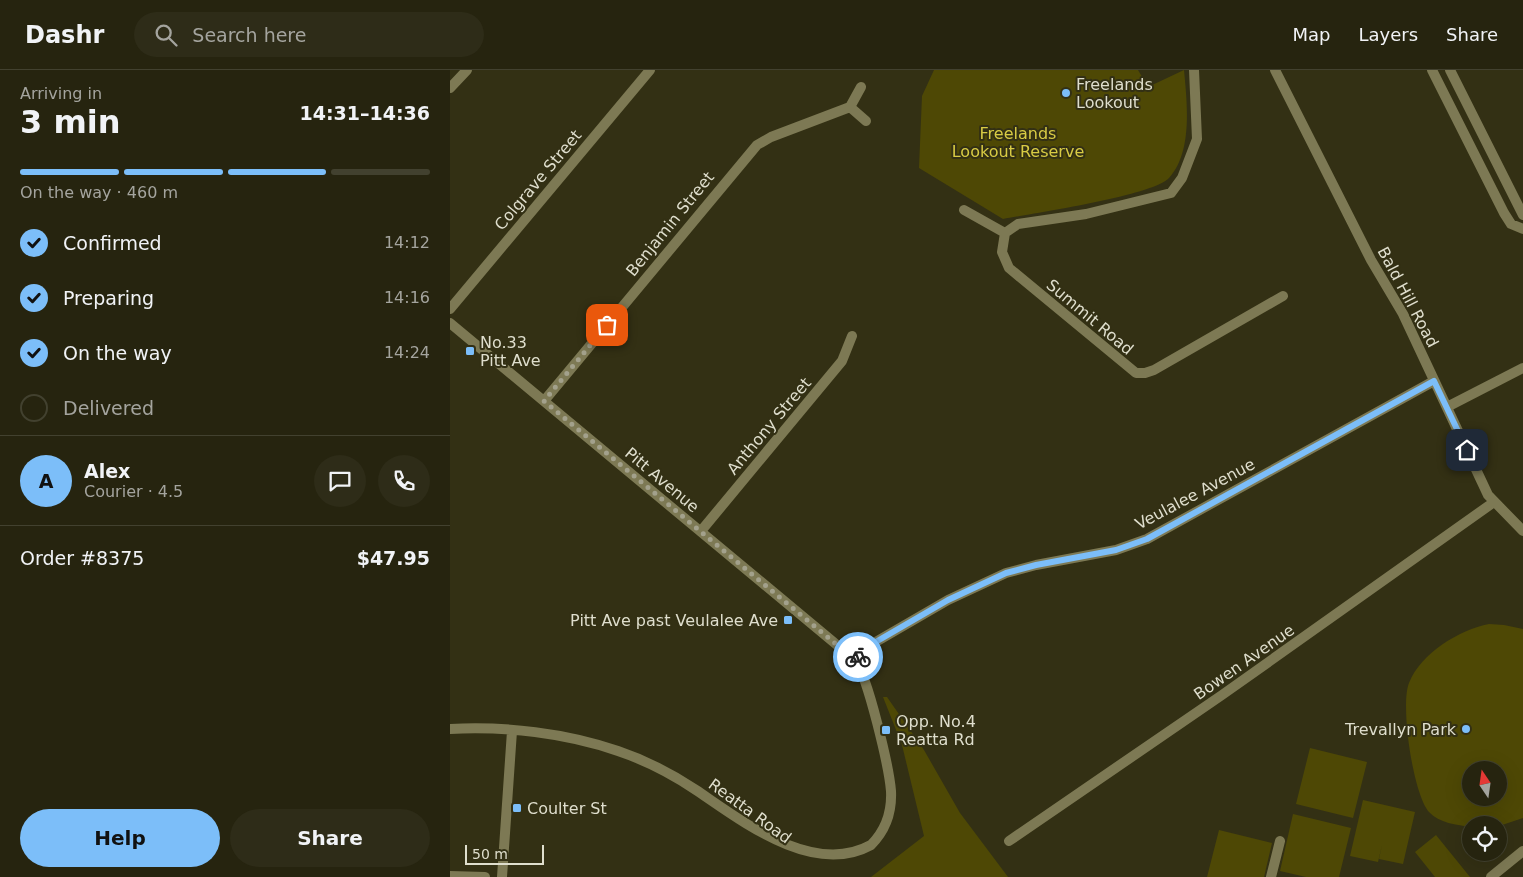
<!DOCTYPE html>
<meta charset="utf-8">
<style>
:root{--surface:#26240f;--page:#2e2c18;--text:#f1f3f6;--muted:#a4a49e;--line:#42412f;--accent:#7cbef9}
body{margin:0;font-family:"DejaVu Sans",sans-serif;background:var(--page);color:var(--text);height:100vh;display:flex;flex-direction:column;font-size:19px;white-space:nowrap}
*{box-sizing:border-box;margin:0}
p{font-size:16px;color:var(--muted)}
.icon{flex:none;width:28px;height:28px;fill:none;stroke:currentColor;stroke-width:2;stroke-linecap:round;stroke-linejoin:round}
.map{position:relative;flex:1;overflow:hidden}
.sheet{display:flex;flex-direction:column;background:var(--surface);width:450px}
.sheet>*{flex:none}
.needle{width:32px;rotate:347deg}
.tools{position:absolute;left:1012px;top:691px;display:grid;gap:10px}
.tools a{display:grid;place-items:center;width:45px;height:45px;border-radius:50%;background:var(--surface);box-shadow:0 5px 20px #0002,0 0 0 1px var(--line);font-size:25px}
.scale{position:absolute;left:15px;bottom:12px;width:79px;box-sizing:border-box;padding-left:5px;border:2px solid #dfdecd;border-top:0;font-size:14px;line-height:18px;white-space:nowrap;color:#dfdecd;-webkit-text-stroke:4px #333014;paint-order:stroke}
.pin{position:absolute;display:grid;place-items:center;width:42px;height:42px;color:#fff;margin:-21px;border-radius:10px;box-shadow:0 2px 8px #0006}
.courier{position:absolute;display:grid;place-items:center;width:50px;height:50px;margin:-25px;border:4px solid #7cbef9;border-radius:50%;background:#fff;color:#222;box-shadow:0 1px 6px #0007}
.overview em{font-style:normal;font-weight:700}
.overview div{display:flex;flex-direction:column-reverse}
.overview{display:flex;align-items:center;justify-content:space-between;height:85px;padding:0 20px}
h1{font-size:32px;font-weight:700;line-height:38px}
.bar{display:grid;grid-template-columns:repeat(4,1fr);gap:8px 5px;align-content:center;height:60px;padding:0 20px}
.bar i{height:6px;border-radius:4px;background:var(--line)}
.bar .on{background:var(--accent)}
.bar p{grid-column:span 4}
.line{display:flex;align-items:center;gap:12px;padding:0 20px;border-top:1px solid var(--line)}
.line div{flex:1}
.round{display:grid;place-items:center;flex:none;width:52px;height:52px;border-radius:26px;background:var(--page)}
ol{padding:0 20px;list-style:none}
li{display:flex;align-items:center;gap:15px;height:55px}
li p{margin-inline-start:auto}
li .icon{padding:5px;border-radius:50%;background:var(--accent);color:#111;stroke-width:4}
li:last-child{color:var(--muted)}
li i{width:28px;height:28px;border:2px solid var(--line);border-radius:50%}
.cta{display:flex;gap:10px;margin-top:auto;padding:10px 20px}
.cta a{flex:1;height:58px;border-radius:30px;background:var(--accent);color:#111;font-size:20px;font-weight:700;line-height:58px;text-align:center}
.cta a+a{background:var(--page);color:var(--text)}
header{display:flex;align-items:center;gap:30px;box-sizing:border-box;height:70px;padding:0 25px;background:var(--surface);border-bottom:1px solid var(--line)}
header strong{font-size:24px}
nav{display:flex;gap:28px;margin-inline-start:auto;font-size:18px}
.search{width:350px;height:45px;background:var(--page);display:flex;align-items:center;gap:12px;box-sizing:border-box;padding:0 18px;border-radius:28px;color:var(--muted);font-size:19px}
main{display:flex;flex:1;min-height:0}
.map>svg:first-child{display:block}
.green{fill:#4e4805;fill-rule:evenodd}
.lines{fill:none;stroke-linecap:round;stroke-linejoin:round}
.minor{stroke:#7d7954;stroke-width:10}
.done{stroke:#a3a18c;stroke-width:5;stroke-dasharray:0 9}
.route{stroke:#7cbef9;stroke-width:6}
.poi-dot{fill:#7cbef9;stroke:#333014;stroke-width:2}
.labels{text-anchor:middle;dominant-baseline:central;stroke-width:4;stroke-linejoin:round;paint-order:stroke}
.poi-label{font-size:16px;fill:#dfdecd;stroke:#333014;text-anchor:start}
.park-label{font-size:16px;fill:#d8cb44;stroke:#333014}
.street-label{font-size:16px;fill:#dfdecd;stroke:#333014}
</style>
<header>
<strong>Dashr</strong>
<div class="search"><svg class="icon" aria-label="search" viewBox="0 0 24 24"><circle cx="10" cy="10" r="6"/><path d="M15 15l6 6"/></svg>Search here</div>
<nav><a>Map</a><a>Layers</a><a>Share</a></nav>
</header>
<main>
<section class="sheet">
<div class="overview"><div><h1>3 min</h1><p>Arriving in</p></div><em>14:31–14:36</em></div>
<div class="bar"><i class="on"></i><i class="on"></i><i class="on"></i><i></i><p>On the way · 460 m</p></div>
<ol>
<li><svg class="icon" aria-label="check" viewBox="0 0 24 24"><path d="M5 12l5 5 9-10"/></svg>Confirmed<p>14:12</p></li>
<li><svg class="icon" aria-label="check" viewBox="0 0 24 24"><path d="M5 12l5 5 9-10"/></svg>Preparing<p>14:16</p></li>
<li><svg class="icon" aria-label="check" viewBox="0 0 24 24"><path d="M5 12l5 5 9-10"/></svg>On the way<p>14:24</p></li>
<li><i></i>Delivered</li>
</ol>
<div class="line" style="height:90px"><b class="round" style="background:var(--accent);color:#111">A</b><div><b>Alex</b><p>Courier · 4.5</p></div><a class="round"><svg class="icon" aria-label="chat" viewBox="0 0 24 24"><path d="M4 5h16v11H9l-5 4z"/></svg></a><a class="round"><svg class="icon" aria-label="phone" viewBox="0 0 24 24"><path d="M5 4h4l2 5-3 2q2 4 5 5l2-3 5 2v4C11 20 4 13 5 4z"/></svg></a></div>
<div class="line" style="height:65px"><div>Order #8375</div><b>$47.95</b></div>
<div class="cta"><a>Help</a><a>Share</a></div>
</section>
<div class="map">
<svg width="1073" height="807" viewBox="0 0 1073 807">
<rect width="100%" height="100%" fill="#333014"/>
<!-- green -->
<path class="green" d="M484 0H688L698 17 734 0C737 32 743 82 719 108 702 126 584 143 553 149L469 98 472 26Z
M1039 554 1054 555 1073 559V748L1049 756 1021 755V757C1007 755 989 753 979 742 963 724 950 635 959 613 971 583 1009 560 1039 554ZM1021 700H1049V728H1021Z
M433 627H437L474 680 510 743 558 807H421L474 766 452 675Z
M860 678 917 692 903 748 846 734Z
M913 730 965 742 953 794 929 789 932 775 928 792 900 786Z
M843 744 901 758 889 807H856L830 801Z
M769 760 822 773 814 807H757Z
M986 765 1020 807H985L965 782Z"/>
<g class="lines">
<!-- minor -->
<path class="minor" d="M825 0 921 190 953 244 1038 425 1073 461
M982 0 1054 143 1061 154 1073 159
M1000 0 1073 145
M0 18 17 0
M400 37 411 17
M514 140 555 163 552 182 559 198 686 303H695L704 300 833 226
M555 163 568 154 636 144 721 123 732 108 747 69 744 0
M0 239 200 0
M0 253 405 590C418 607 439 697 441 721 442 742 436 760 421 775 363 807 292 751 246 720 222 704 195 690 168 681 116 663 55 656 0 659
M94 331 307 75 321 67 400 37 416 51
M997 337 1073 298
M251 461 392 291 402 266
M405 590 417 577 498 530 556 503 586 495 666 480 697 469 984 311
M559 771 772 625 1044 432
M0 806 35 807
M52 807 62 661
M821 807 830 771
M1041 807 1073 781"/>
</g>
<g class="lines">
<!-- done -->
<path class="done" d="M157 255 94 331 405 590 408 587"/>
<!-- route -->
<path class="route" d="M408 587 417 577 498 530 556 503 586 495 666 480 697 469 984 311 1017 380"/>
</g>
<!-- markers -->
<g class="poi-dot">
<circle cx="616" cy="23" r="5"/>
<rect x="15" y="276" width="10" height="10" rx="2.5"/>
<rect x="333" y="545" width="10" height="10" rx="2.5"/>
<circle cx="1016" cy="659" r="5"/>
<rect x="431" y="655" width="10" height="10" rx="2.5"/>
<rect x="62" y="733" width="10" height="10" rx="2.5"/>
</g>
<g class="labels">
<!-- poi labels -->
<g class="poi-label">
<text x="626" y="14">Freelands<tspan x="626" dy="18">Lookout</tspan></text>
<text x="30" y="272">No.33<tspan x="30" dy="18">Pitt Ave</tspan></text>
<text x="328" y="550" text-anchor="end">Pitt Ave past Veulalee Ave</text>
<text x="446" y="651">Opp. No.4<tspan x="446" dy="18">Reatta Rd</tspan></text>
<text x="1006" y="659" text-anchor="end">Trevallyn Park</text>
<text x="77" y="738">Coulter St</text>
</g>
<!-- park labels -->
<g class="park-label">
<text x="568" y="63">Freelands<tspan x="568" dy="18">Lookout Reserve</tspan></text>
</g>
<!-- street labels -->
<g class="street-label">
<text transform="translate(88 110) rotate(-50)">Colgrave Street</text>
<text transform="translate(220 154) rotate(-51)">Benjamin Street</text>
<text transform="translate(958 227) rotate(62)">Bald Hill Road</text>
<text transform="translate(640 247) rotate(40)">Summit Road</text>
<text transform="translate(319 356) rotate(-50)">Anthony Street</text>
<text transform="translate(212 410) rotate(40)">Pitt Avenue</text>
<text transform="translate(745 424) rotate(-28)">Veulalee Avenue</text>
<text transform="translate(794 592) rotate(-35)">Bowen Avenue</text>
<text transform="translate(300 741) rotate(36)">Reatta Road</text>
</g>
</g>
</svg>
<div class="tools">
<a><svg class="needle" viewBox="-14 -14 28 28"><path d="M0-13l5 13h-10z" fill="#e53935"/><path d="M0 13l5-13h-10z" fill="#a4a49e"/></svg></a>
<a><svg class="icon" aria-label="locate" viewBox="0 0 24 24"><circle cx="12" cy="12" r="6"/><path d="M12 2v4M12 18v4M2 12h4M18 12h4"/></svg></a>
</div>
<div class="scale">50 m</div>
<div class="pin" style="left:157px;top:255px;background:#ea580c"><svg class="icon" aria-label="bag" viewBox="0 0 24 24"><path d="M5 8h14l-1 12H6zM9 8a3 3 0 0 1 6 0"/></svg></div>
<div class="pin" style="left:1017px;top:380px;background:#1f2937"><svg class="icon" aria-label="home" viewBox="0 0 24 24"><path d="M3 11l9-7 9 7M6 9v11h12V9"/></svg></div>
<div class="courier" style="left:408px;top:587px"><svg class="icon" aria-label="bike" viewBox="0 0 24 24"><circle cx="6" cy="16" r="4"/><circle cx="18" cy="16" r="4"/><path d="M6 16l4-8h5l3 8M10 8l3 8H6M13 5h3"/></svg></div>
</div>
</main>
